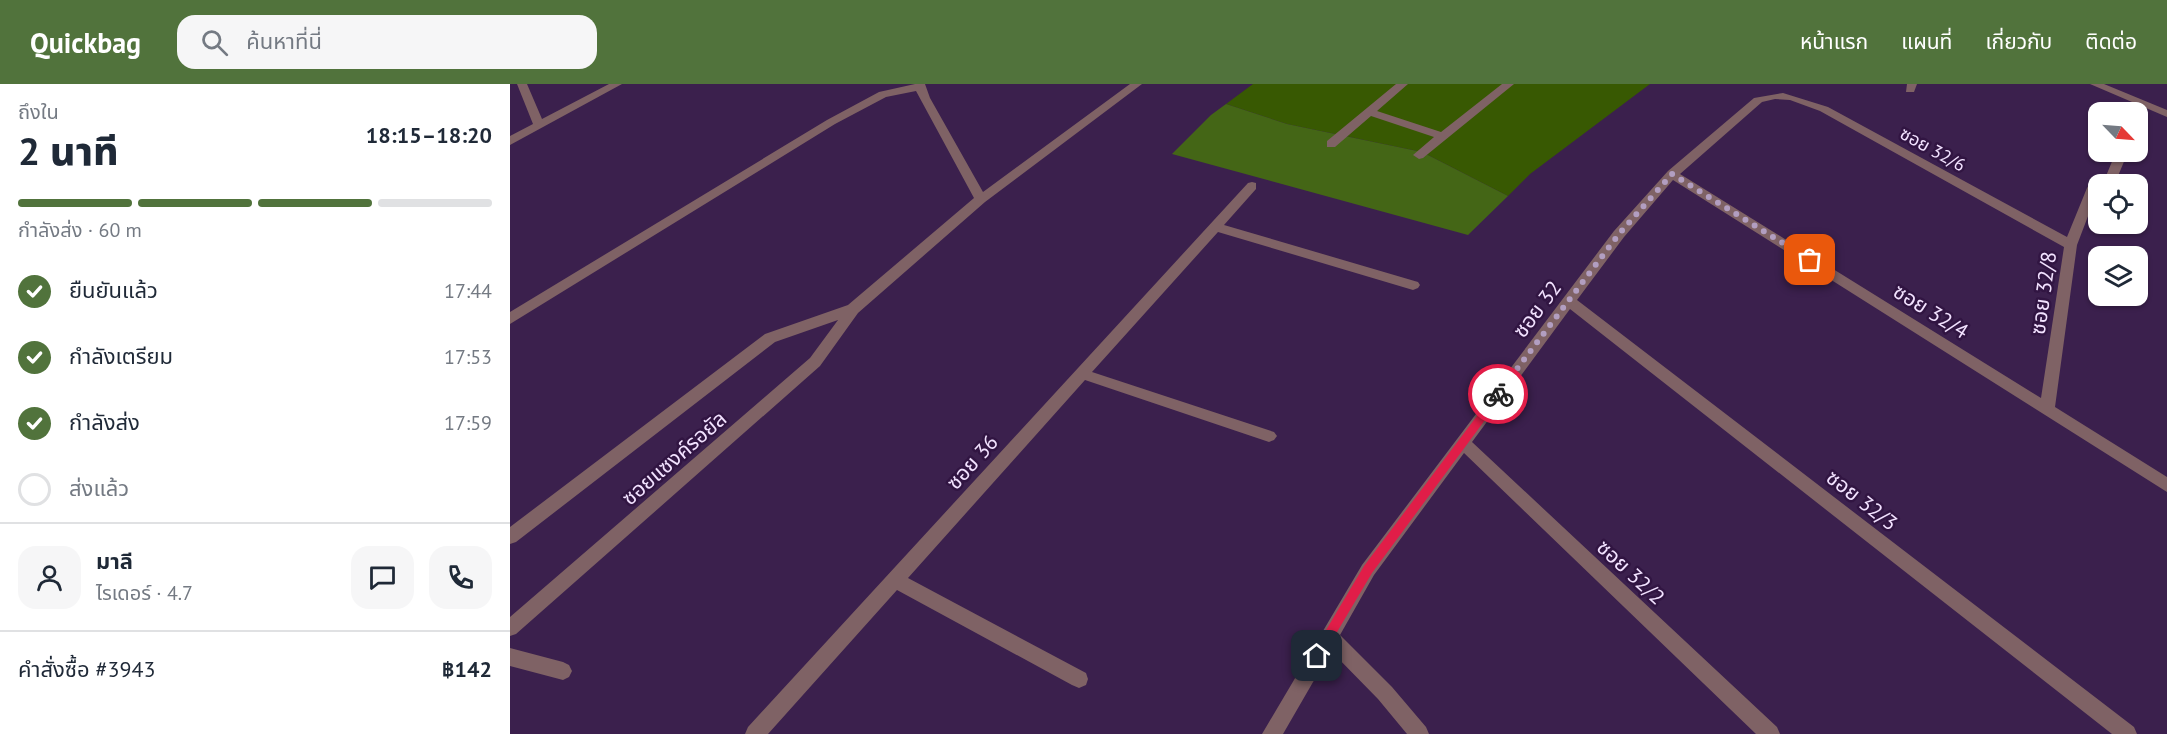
<!DOCTYPE html>
<html lang="th">
<meta charset="utf-8">
<style>
:root{--surface:#fff;--page:#f6f6f7;--text:#1f2937;--muted:#747a83;--line:#e0e1e3;--accent:#51733c}
body{margin:0;font-family:"PT Sans","Noto Sans Thai",sans-serif;background:var(--page);color:var(--text);height:100vh;display:flex;flex-direction:column;font-size:22px;white-space:nowrap}
*{box-sizing:border-box;margin:0}
p{font-size:20px;color:var(--muted)}
.icon{flex:none;width:33px;height:33px;fill:none;stroke:currentColor;stroke-width:2;stroke-linecap:round;stroke-linejoin:round}
.map{position:relative;flex:1;overflow:hidden}
.details{display:flex;flex-direction:column;background:var(--surface);width:510px}
.details>*{flex:none}
.needle{width:39px;rotate:115deg}
.tools{position:absolute;left:1578px;top:18px;display:grid;gap:12px}
.tools a{display:grid;place-items:center;width:60px;height:60px;border-radius:12px;background:var(--surface);box-shadow:0 2px 4px #0004;font-size:30px}
.pin{position:absolute;display:grid;place-items:center;width:51px;height:51px;color:#fff;margin:-26px;border-radius:12px;box-shadow:0 3px 9px #0006}
.courier{position:absolute;display:grid;place-items:center;width:60px;height:60px;margin:-30px;border:4px solid #e11d48;border-radius:50%;background:#fff;color:#222;box-shadow:0 2px 8px #0007}
.overview em{font-style:normal;font-weight:800}
.overview div{display:flex;flex-direction:column-reverse}
.overview{display:flex;align-items:center;justify-content:space-between;height:102px;padding:0 18px}
h1{font-size:39px;font-weight:800;line-height:45px}
.bar{display:grid;grid-template-columns:repeat(4,1fr);gap:9px 6px;align-content:center;height:72px;padding:0 18px}
.bar i{height:8px;border-radius:4px;background:var(--line)}
.bar .current{background:var(--accent)}
.bar p{grid-column:span 4}
.line{display:flex;align-items:center;gap:15px;padding:0 18px;border-top:2px solid var(--line)}
.line div{flex:1}
.round{display:grid;place-items:center;flex:none;width:63px;height:63px;border-radius:18px;background:var(--page)}
ol{padding:0 18px;list-style:none}
li{display:flex;align-items:center;gap:18px;height:66px}
li p{margin-inline-start:auto}
li .icon{padding:6px;border-radius:50%;background:var(--accent);color:#fff;stroke-width:4}
li:last-child{color:var(--muted)}
li i{width:33px;height:33px;border:3px solid var(--line);border-radius:50%}
header{display:flex;align-items:center;gap:36px;box-sizing:border-box;height:84px;padding:0 30px;background:var(--accent);color:#fff}
header strong{font-size:28px}
nav{display:flex;gap:33px;margin-inline-start:auto;font-size:21px}
.search{width:420px;height:54px;background:var(--page);display:flex;align-items:center;gap:15px;box-sizing:border-box;padding:0 21px;border-radius:18px;color:var(--muted);font-size:22px}
main{display:flex;flex:1;min-height:0}
.map>svg:first-child{display:block}
.green{fill:#385902}
.forest{fill:#446616}
.lines{fill:none;stroke-linecap:round;stroke-linejoin:round}
.street{fill:#7f6265;fill-rule:evenodd}
.route{fill:#e11d48}
.done{stroke:#b29ec1;stroke-width:6;stroke-dasharray:0 10.8}
.labels{text-anchor:middle;dominant-baseline:central;stroke-width:5;stroke-linejoin:round;paint-order:stroke}
.far-street-label{font-size:18px;fill:#f2e2ff;stroke:#311542}
.street-label{font-size:21px;fill:#f2e2ff;stroke:#311542}
</style>
<header>
<strong>Quickbag</strong>
<div class="search"><svg class="icon" aria-label="search" viewBox="0 0 24 24"><circle cx="10" cy="10" r="6"/><path d="M15 15l6 6"/></svg>ค้นหาที่นี่</div>
<nav><a>หน้าแรก</a><a>แผนที่</a><a>เกี่ยวกับ</a><a>ติดต่อ</a></nav>
</header>
<main>
<section class="details">
<div class="overview"><div><h1>2 นาที</h1><p>ถึงใน</p></div><em>18:15–18:20</em></div>
<div class="bar"><i class="current"></i><i class="current"></i><i class="current"></i><i></i><p>กำลังส่ง · 60 m</p></div>
<ol>
<li><svg class="icon" aria-label="check" viewBox="0 0 24 24"><path d="M5 12l5 5 9-10"/></svg>ยืนยันแล้ว<p>17:44</p></li>
<li><svg class="icon" aria-label="check" viewBox="0 0 24 24"><path d="M5 12l5 5 9-10"/></svg>กำลังเตรียม<p>17:53</p></li>
<li><svg class="icon" aria-label="check" viewBox="0 0 24 24"><path d="M5 12l5 5 9-10"/></svg>กำลังส่ง<p>17:59</p></li>
<li><i></i>ส่งแล้ว</li>
</ol>
<div class="line" style="height:108px"><a class="round"><svg class="icon" aria-label="person" viewBox="0 0 24 24"><circle cx="12" cy="8" r="4"/><path d="M4 21q1-7 8-7t8 7"/></svg></a><div><b>มาลี</b><p>ไรเดอร์ · 4.7</p></div><a class="round"><svg class="icon" aria-label="chat" viewBox="0 0 24 24"><path d="M4 5h16v11H9l-5 4z"/></svg></a><a class="round"><svg class="icon" aria-label="phone" viewBox="0 0 24 24"><path d="M5 4h4l2 5-3 2q2 4 5 5l2-3 5 2v4C11 20 4 13 5 4z"/></svg></a></div>
<div class="line" style="height:78px"><div>คำสั่งซื้อ #3943</div><b>฿142</b></div>
</section>
<div class="map">
<svg width="1657" height="650" viewBox="0 0 1657 650">
<rect width="100%" height="100%" fill="#3b204d"/>
<!-- green -->
<path class="green" d="M743 0H1140L1020 90 998 112 912 68 777 40 716 20Z"/>
<!-- forest -->
<path class="forest" d="M716 20 777 40 912 68 998 112 958 151 662 70 701 31Z"/>
<g class="lines">
<!-- street -->
<path class="street" d="M7 0H17L32 35 99 0H112L0 61V52L23 40Z
M405 0H415L420 14 473 108 620 0H632L475 118 348 229 310 282 6 550 0 552V533L300 274 328 236 265 258 6 458 0 460V443L255 250 338 221 464 114 406 7 376 13 325 40 0 240V228L317 36 369 8Z
M886 0H898L867 27 931 48 992 0H1004L913 74 909 75 903 71 924 53 861 32 825 63H817V57Z
M1397 0H1407L1404 8H1396Z
M1580 0H1594L1657 26V33Z
M1273 9 1318 23 1557 153 1577 104 1579 101H1587L1588 106 1567 161 1545 323 1657 393V408L1163 96 1114 153 1067 216 1624 643 1627 650H1602L1060 225 962 358 1267 643 1270 650H1246L954 369 864 491 830 551 882 603 916 643 919 650H897L868 615 821 567 773 650H752L852 481 1104 147 1158 87 1244 14ZM1265 15 1280 16 1310 27 1554 163 1531 314 1170 90 1252 18Z
M1606 68H1618L1608 92 1602 96 1596 92Z
M742 98 746 99V105L714 141 908 198 910 201 908 204 903 206 708 148 582 288 764 348 767 352 764 356 759 358 575 296 398 494 576 589 578 595 576 601 569 604 562 601 387 506 258 650H235L238 643 738 99Z
M0 564 53 578 59 581 62 587 59 593 53 596 0 582Z"/>
</g>
<!-- route -->
<path class="route" d="M988 307 992 308V313L862 489 811 575H803V568L854 482 985 308Z"/>
<g class="lines">
<!-- done -->
<path class="done" d="M988 310 1109 150 1162 90 1300 176"/>
</g>
<g class="labels">
<!-- far-street labels -->
<g class="far-street-label">
<text transform="translate(1423 65) rotate(29)">ซอย 32/6</text>
</g>
<!-- street labels -->
<g class="street-label">
<text transform="translate(1533 209) rotate(-82)">ซอย 32/8</text>
<text transform="translate(1027 225) rotate(-53)">ซอย 32</text>
<text transform="translate(1421 227) rotate(32)">ซอย 32/4</text>
<text transform="translate(164 374) rotate(-41)">ซอยแซงค์รอยัล</text>
<text transform="translate(462 378) rotate(-48)">ซอย 36</text>
<text transform="translate(1352 416) rotate(38)">ซอย 32/3</text>
<text transform="translate(1121 488) rotate(43)">ซอย 32/2</text>
</g>
</g>
</svg>
<div class="tools">
<a><svg class="needle" viewBox="-14 -14 28 28"><path d="M0-13l5 13h-10z" fill="#e53935"/><path d="M0 13l5-13h-10z" fill="#747a83"/></svg></a>
<a><svg class="icon" aria-label="locate" viewBox="0 0 24 24"><circle cx="12" cy="12" r="6"/><path d="M12 2v4M12 18v4M2 12h4M18 12h4"/></svg></a>
<a><svg class="icon" aria-label="layers" viewBox="0 0 24 24"><path d="M12 4l9 5-9 5-9-5zM3 14l9 5 9-5"/></svg></a>
</div>
<div class="pin" style="left:1300px;top:176px;background:#ea580c"><svg class="icon" aria-label="bag" viewBox="0 0 24 24"><path d="M5 8h14l-1 12H6zM9 8a3 3 0 0 1 6 0"/></svg></div>
<div class="pin" style="left:807px;top:572px;background:#1f2937"><svg class="icon" aria-label="home" viewBox="0 0 24 24"><path d="M3 11l9-7 9 7M6 9v11h12V9"/></svg></div>
<div class="courier" style="left:988px;top:310px"><svg class="icon" aria-label="bike" viewBox="0 0 24 24"><circle cx="6" cy="16" r="4"/><circle cx="18" cy="16" r="4"/><path d="M6 16l4-8h5l3 8M10 8l3 8H6M13 5h3"/></svg></div>
</div>
</main>
